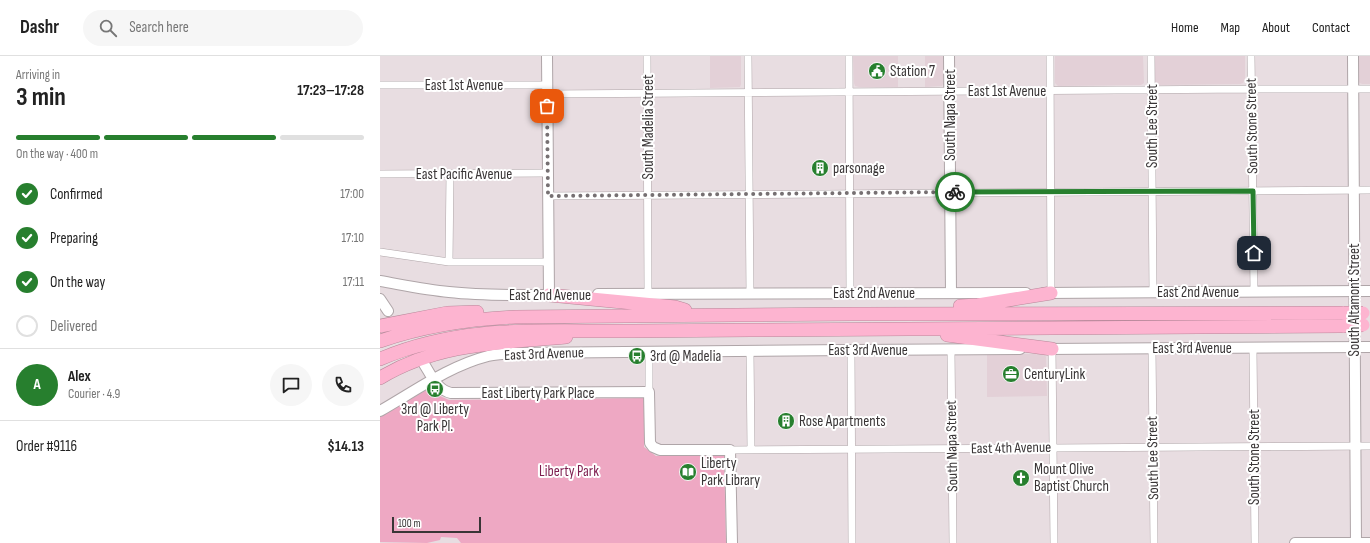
<!DOCTYPE html>
<meta charset="utf-8">
<style>
:root{--surface:#fff;--page:#f6f6f6;--text:#222;--muted:#767676;--line:#e0e0e0;--accent:#277f2e}
body{margin:0;font-family:"Sofia Sans Condensed",sans-serif;background:var(--page);color:var(--text);height:100vh;display:flex;flex-direction:column;font-size:15px;white-space:nowrap}
*{box-sizing:border-box;margin:0}
p{font-size:13px;color:var(--muted)}
.icon{flex:none;width:22px;height:22px;fill:none;stroke:currentColor;stroke-width:2;stroke-linecap:round;stroke-linejoin:round}
.map{position:relative;flex:1;overflow:hidden}
.side{display:flex;flex-direction:column;background:var(--surface);width:380px}
.side>*{flex:none}
.scale{position:absolute;left:12px;bottom:10px;width:89px;box-sizing:border-box;padding-left:4px;border:2px solid #393536;border-top:0;font-size:11px;line-height:14px;white-space:nowrap;color:#393536;-webkit-text-stroke:3px #fff;paint-order:stroke}
.pin{position:absolute;display:grid;place-items:center;width:34px;height:34px;color:#fff;margin:-17px;border-radius:8px;box-shadow:0 2px 6px #0006}
.courier{position:absolute;display:grid;place-items:center;width:40px;height:40px;margin:-20px;border:3px solid #277f2e;border-radius:50%;background:#fff;color:#222;box-shadow:0 1px 5px #0007}
.head em{font-style:normal;font-weight:700}
.head div{display:flex;flex-direction:column-reverse}
.head{display:flex;align-items:center;justify-content:space-between;height:68px;padding:0 16px}
h1{font-size:26px;font-weight:700;line-height:30px}
.bar{display:grid;grid-template-columns:repeat(4,1fr);gap:6px 4px;align-content:center;height:48px;padding:0 16px}
.bar i{height:5px;border-radius:3px;background:var(--line)}
.bar .selected{background:var(--accent)}
.bar p{grid-column:span 4}
.line{display:flex;align-items:center;gap:10px;padding:0 16px;border-top:1px solid var(--line)}
.line div{flex:1}
.round{display:grid;place-items:center;flex:none;width:42px;height:42px;border-radius:21px;background:var(--page)}
ol{padding:0 16px;list-style:none}
li{display:flex;align-items:center;gap:12px;height:44px}
li p{margin-inline-start:auto}
li .icon{padding:4px;border-radius:50%;background:var(--accent);color:#fff;stroke-width:4}
li:last-child{color:var(--muted)}
li i{width:22px;height:22px;border:2px solid var(--line);border-radius:50%}
header{display:flex;align-items:center;gap:24px;box-sizing:border-box;height:56px;padding:0 20px;background:var(--surface);border-bottom:1px solid var(--line)}
header strong{font-size:19px}
nav{display:flex;gap:22px;margin-inline-start:auto;font-size:14px}
.search{width:280px;height:36px;background:var(--page);display:flex;align-items:center;gap:10px;box-sizing:border-box;padding:0 14px;border-radius:22px;color:var(--muted);font-size:15px}
main{display:flex;flex:1;min-height:0}
.map>svg:first-child{display:block}
.built{fill:#e3d0d7}
.green{fill:#eea8c3}
.lines{fill:none;stroke-linecap:round;stroke-linejoin:round}
.street-casing{stroke:#afa5a8;stroke-width:8}
.secondary-casing{stroke:#afa5a8;stroke-width:12}
.highway-casing{stroke:#b8889a;stroke-width:14}
.street{stroke:#fff;stroke-width:7}
.secondary{stroke:#fff;stroke-width:10}
.highway{stroke:#fdb4d0;stroke-width:13}
.highway-bridge-casing{stroke:#b8889a;stroke-width:14;stroke-linecap:butt}
.highway-bridge{stroke:#fdb4d0;stroke-width:13}
.done{stroke:#767072;stroke-width:4;stroke-dasharray:0 7.2}
.route{stroke:#277f2e;stroke-width:5}
.labels{text-anchor:middle;dominant-baseline:central;stroke-width:4;stroke-linejoin:round;paint-order:stroke}
.poi-label{font-size:15px;fill:#393536;stroke:#fff;text-anchor:start}
.street-label{font-size:15px;fill:#393536;stroke:#fff}
.park-label{font-size:15px;fill:#7e1e4f;stroke:#fff}
</style>
<header>
<strong>Dashr</strong>
<div class="search"><svg class="icon" aria-label="search" viewBox="0 0 24 24"><circle cx="10" cy="10" r="6"/><path d="M15 15l6 6"/></svg>Search here</div>
<nav><a>Home</a><a>Map</a><a>About</a><a>Contact</a></nav>
</header>
<main>
<section class="side">
<div class="head"><div><h1>3 min</h1><p>Arriving in</p></div><em>17:23–17:28</em></div>
<div class="bar"><i class="selected"></i><i class="selected"></i><i class="selected"></i><i></i><p>On the way · 400 m</p></div>
<ol>
<li><svg class="icon" aria-label="check" viewBox="0 0 24 24"><path d="M5 12l5 5 9-10"/></svg>Confirmed<p>17:00</p></li>
<li><svg class="icon" aria-label="check" viewBox="0 0 24 24"><path d="M5 12l5 5 9-10"/></svg>Preparing<p>17:10</p></li>
<li><svg class="icon" aria-label="check" viewBox="0 0 24 24"><path d="M5 12l5 5 9-10"/></svg>On the way<p>17:11</p></li>
<li><i></i>Delivered</li>
</ol>
<div class="line" style="height:72px"><b class="round" style="background:var(--accent);color:#fff">A</b><div><b>Alex</b><p>Courier · 4.9</p></div><a class="round"><svg class="icon" aria-label="chat" viewBox="0 0 24 24"><path d="M4 5h16v11H9l-5 4z"/></svg></a><a class="round"><svg class="icon" aria-label="phone" viewBox="0 0 24 24"><path d="M5 4h4l2 5-3 2q2 4 5 5l2-3 5 2v4C11 20 4 13 5 4z"/></svg></a></div>
<div class="line" style="height:52px"><div>Order #9116</div><b>$14.13</b></div>
</section>
<div class="map">
<svg width="990" height="487" viewBox="0 0 990 487">
<rect width="100%" height="100%" fill="#e8dde1"/>
<!-- built -->
<path class="built" d="M330 0H361V28L360 31 330 32Z
M473 0H518V31H479L475 30 474 27Z
M545 0H563V28L562 30 545 31Z
M675 0H763L764 27 761 29 678 30 675 27Z
M775 0H865V23L863 27 860 28 777 29 775 27Z
M977 0H990V28H982L978 26Z
M607 298H663L665 299 666 301 667 340 607 341Z"/>
<!-- green -->
<path class="green" d="M50 332 60 340 69 344 264 342V391L276 400 344 399 346 487H81L77 482 61 481 60 484 47 487 0 486V361Z"/>
<g class="lines">
<!-- street casing -->
<g class="street-casing">
<path id="street" d="M267 0 268 238
M368 0 370 238
M469 0 470 237
M670 0 671 237
M771 0 773 236
M871 0 874 235
M0 29H167
M167 38 871 33H990
M0 118 168 117
M168 140 990 134
M0 196 69 206H168
M69 206 70 118
M772 292 774 487
M873 292 875 487
M672 293 674 487
M471 294 472 487
M571 294 573 487
M370 295 371 393
M269 296V336
M350 394 990 390"/>
</g>
<!-- secondary casing -->
<g class="secondary-casing">
<path id="secondary" d="M167 0 169 239
M569 0 571 237
M973 0 976 487
M0 225C23 229 46 234 69 236 105 240 140 239 176 239
M664 237 990 235
M218 238 646 237
M0 243 8 255
M666 293 990 291
M44 308C51 319 57 334 71 337L269 336 270 387 273 391 280 394H350L352 487
M0 355C35 335 69 310 108 300 116 298 125 298 133 297L471 294 640 293
M915 487H990"/>
</g>
<!-- highway casing -->
<g class="highway-casing">
<path id="highway" d="M169 239 295 251 305 254
M580 250 598 249 671 237
M0 270 67 257 97 256
M567 279 672 293
M0 285C44 270 89 263 135 261L473 258 964 257
M0 303C85 267 165 276 254 275 293 275 332 274 371 274 568 273 766 271 964 270
M0 322C58 287 120 287 186 281"/>
</g>
<!-- street -->
<use href="#street" class="street"/>
<!-- secondary -->
<use href="#secondary" class="secondary"/>
<!-- highway -->
<use href="#highway" class="highway"/>
<!-- highway-bridge casing -->
<g class="highway-bridge-casing">
<path id="highway-bridge" d="M964 257H983
M964 270 983 269"/>
</g>
<!-- highway-bridge -->
<use href="#highway-bridge" class="highway-bridge"/>
</g>
<g class="lines">
<!-- done -->
<path class="done" d="M167 50 168 140 575 136"/>
<!-- route -->
<path class="route" d="M575 136 873 135 874 197"/>
</g>
<!-- icons -->
<defs>
<g id="civic-disc" transform="scale(0.9)"><circle r="9.5" fill="#277f2e" stroke="#fff"/><path d="M-.6-6.5H3V-4.5H.6V-3L4-1V1h2V6H-6V1h2V-1L-.6-3ZM-1.2 2.5V6h2.4V2.5Z" fill="#fff"/></g>
<g id="building-disc" transform="scale(0.9)"><circle r="9.5" fill="#277f2e" stroke="#fff"/><path d="M-4-6H4V6H1V3H-1V6H-4ZM-2.5-4.3h1.7v1.8h-1.7ZM.8-4.3h1.7v1.8H.8ZM-2.5-1h1.7V.8h-1.7ZM.8-1h1.7V.8H.8Z" fill="#fff"/></g>
<g id="bus-disc" transform="scale(0.9)"><circle r="9.5" fill="#277f2e" stroke="#fff"/><path d="M-5-6H5V4H4V6H2V4H-2V6H-4V4H-5ZM-3.5-4V0h7V-4ZM-3.5 1.2v1.5H-2V1.2ZM2 1.2v1.5H3.5V1.2Z" fill="#fff"/></g>
<g id="office-disc" transform="scale(0.9)"><circle r="9.5" fill="#277f2e" stroke="#fff"/><path d="M-6-3h4V-5.5h4V-3h4V5H-6ZM-1-4.5V-3h2v-1.5ZM-6 0V1H6V0Z" fill="#fff"/></g>
<g id="library-disc" transform="scale(0.9)"><circle r="9.5" fill="#277f2e" stroke="#fff"/><path d="M-6-4Q-3-5.5-.7-3.5V5Q-3 3-6 4ZM6-4Q3-5.5 .7-3.5V5Q3 3 6 4Z" fill="#fff"/></g>
<g id="church-disc" transform="scale(0.9)"><circle r="9.5" fill="#277f2e" stroke="#fff"/><path d="M-1.2-6h2.4v3.5h3.3v2.4h-3.3V6h-2.4V-.1h-3.3v-2.4h3.3Z" fill="#fff"/></g>
</defs>
<g fill-rule="evenodd">
<use href="#civic-disc" x="497" y="15"/>
<use href="#building-disc" x="440" y="112"/>
<use href="#bus-disc" x="257" y="300"/>
<use href="#office-disc" x="631" y="318"/>
<use href="#bus-disc" x="55" y="333"/>
<use href="#building-disc" x="406" y="365"/>
<use href="#library-disc" x="308" y="416"/>
<use href="#church-disc" x="641" y="422"/>
</g>
<g class="labels">
<!-- poi labels -->
<g class="poi-label">
<text x="510" y="15">Station 7</text>
<text x="453" y="112">parsonage</text>
<text x="270" y="300">3rd @ Madelia</text>
<text x="644" y="318">CenturyLink</text>
<text x="55" y="353" text-anchor="middle">3rd @ Liberty<tspan x="55" dy="17">Park Pl.</tspan></text>
<text x="419" y="365">Rose Apartments</text>
<text x="321" y="407">Liberty<tspan x="321" dy="17">Park Library</tspan></text>
<text x="654" y="413">Mount Olive<tspan x="654" dy="17">Baptist Church</tspan></text>
</g>
<!-- street labels -->
<g class="street-label">
<text x="84" y="29">East 1st Avenue</text>
<text x="627" y="35">East 1st Avenue</text>
<text transform="translate(570 59) rotate(-90)">South Napa Street</text>
<text transform="translate(772 70) rotate(-90)">South Lee Street</text>
<text transform="translate(872 70) rotate(-91)">South Stone Street</text>
<text transform="translate(268 71) rotate(-90)">South Madelia Street</text>
<text x="84" y="118">East Pacific Avenue</text>
<text x="818" y="236">East 2nd Avenue</text>
<text x="494" y="237">East 2nd Avenue</text>
<text x="170" y="239">East 2nd Avenue</text>
<text transform="translate(974 244) rotate(-90)">South Altamont Street</text>
<text x="812" y="292">East 3rd Avenue</text>
<text x="488" y="294">East 3rd Avenue</text>
<text transform="translate(164 298) rotate(-2)">East 3rd Avenue</text>
<text x="158" y="337">East Liberty Park Place</text>
<text transform="translate(572 390) rotate(-91)">South Napa Street</text>
<text transform="translate(631 392) rotate(-1)">East 4th Avenue</text>
<text transform="translate(874 401) rotate(-90)">South Stone Street</text>
<text transform="translate(773 402) rotate(-91)">South Lee Street</text>
</g>
<!-- park labels -->
<g class="park-label">
<text x="189" y="415">Liberty Park</text>
</g>
</g>
</svg>
<div class="scale">100 m</div>
<div class="pin" style="left:167px;top:50px;background:#ea580c"><svg class="icon" aria-label="bag" viewBox="0 0 24 24"><path d="M5 8h14l-1 12H6zM9 8a3 3 0 0 1 6 0"/></svg></div>
<div class="pin" style="left:874px;top:197px;background:#1f2937"><svg class="icon" aria-label="home" viewBox="0 0 24 24"><path d="M3 11l9-7 9 7M6 9v11h12V9"/></svg></div>
<div class="courier" style="left:575px;top:136px"><svg class="icon" aria-label="bike" viewBox="0 0 24 24"><circle cx="6" cy="16" r="4"/><circle cx="18" cy="16" r="4"/><path d="M6 16l4-8h5l3 8M10 8l3 8H6M13 5h3"/></svg></div>
</div>
</main>
